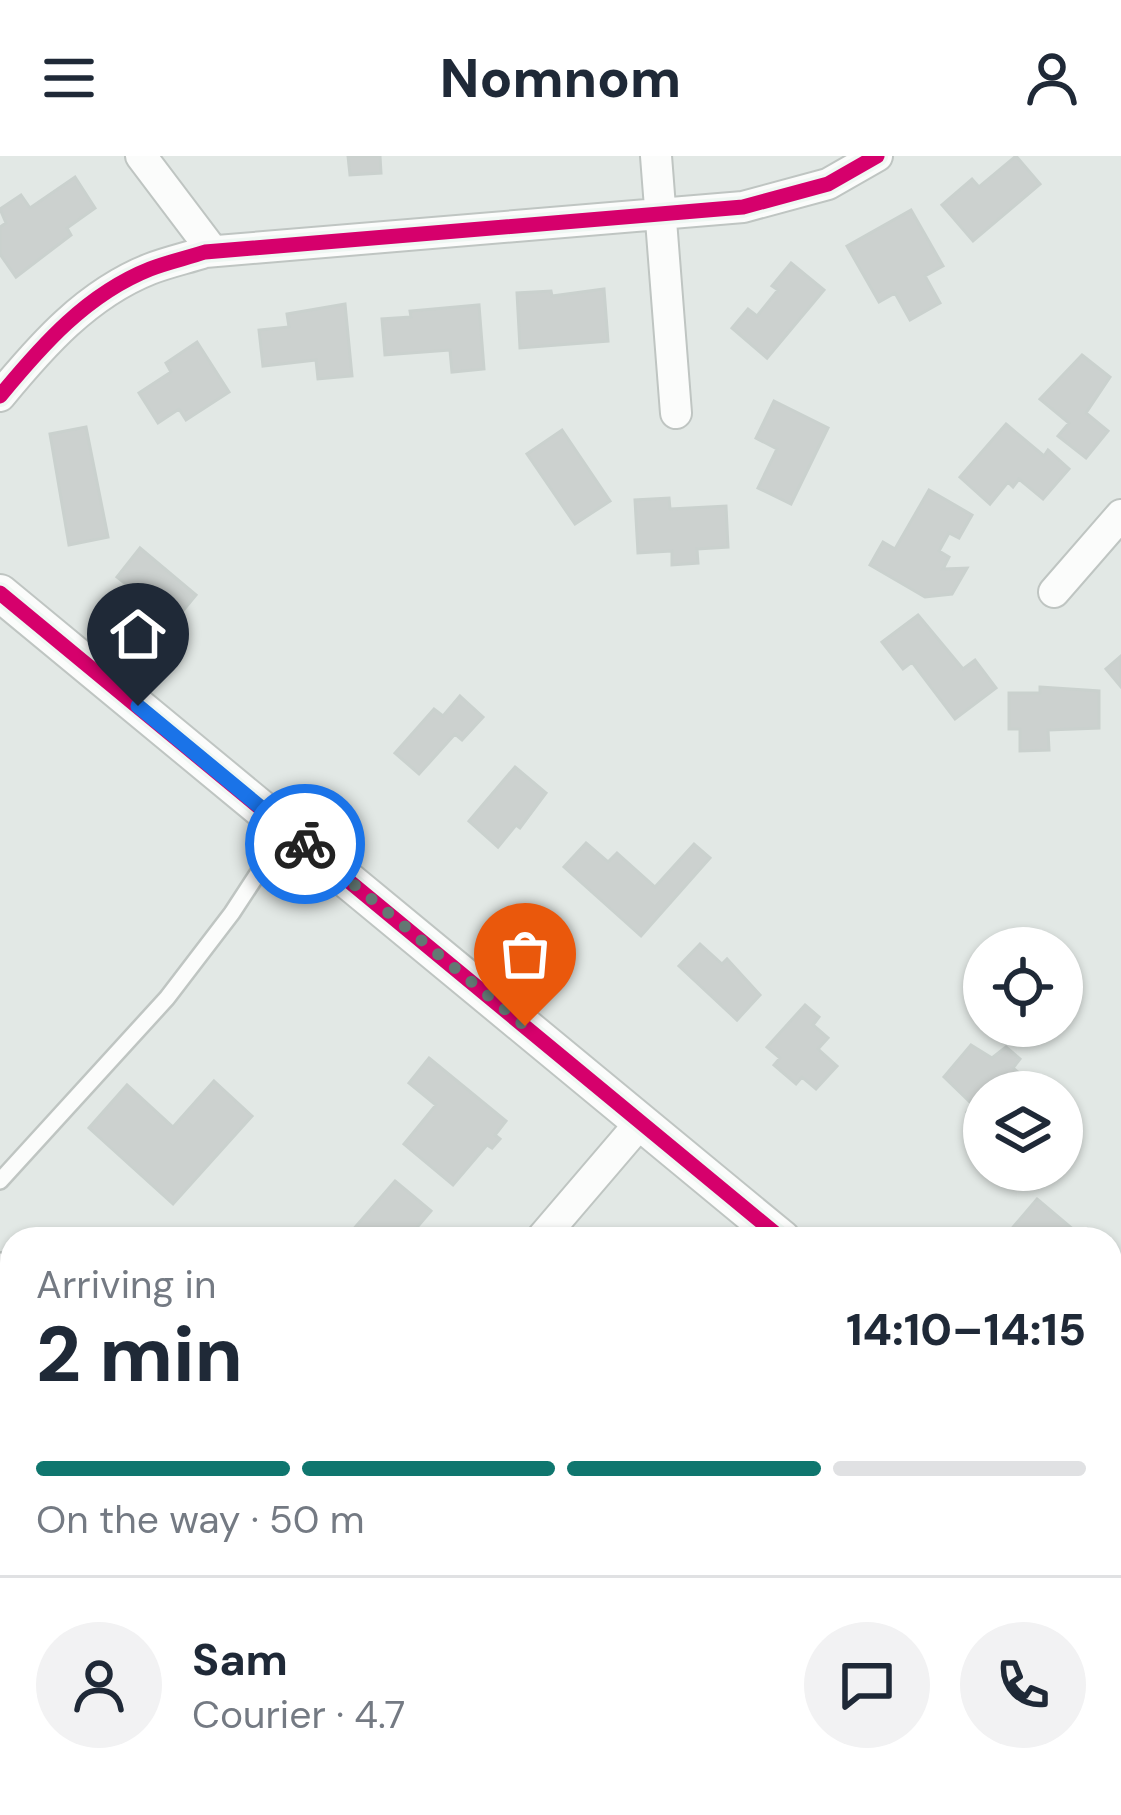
<!DOCTYPE html>
<meta charset="utf-8">
<style>
:root{--surface:#fff;--page:#f2f2f3;--text:#1f2937;--muted:#747a83;--line:#e0e1e3;--accent:#0f766e}
body{margin:0;font-family:"DM Sans",sans-serif;background:var(--page);color:var(--text);height:100vh;display:flex;flex-direction:column;font-size:45px;white-space:nowrap}
*{box-sizing:border-box;margin:0}
p{font-size:39px;color:var(--muted)}
.icon{flex:none;width:66px;height:66px;fill:none;stroke:currentColor;stroke-width:2;stroke-linecap:round;stroke-linejoin:round}
.map{position:relative;flex:1;overflow:hidden}
.drawer{position:absolute;left:0px;top:1071px;width:1122px;height:588px;display:flex;flex-direction:column;background:var(--surface);border-radius:36px 36px 0 0;box-shadow:0 3px 9px #0004}
.drawer>*{flex:none}
.controls{position:absolute;left:963px;top:771px;display:grid;gap:24px}
.controls a{display:grid;place-items:center;width:120px;height:120px;border-radius:50%;background:var(--surface);box-shadow:0 3px 9px #0004;font-size:60px}
.pin{position:absolute;display:grid;place-items:center;width:102px;height:102px;color:#fff;margin:-123px -51px;border-radius:50% 50% 50% 0;rotate:-45deg;box-shadow:0 0 12px #0007}
.pin .icon{rotate:45deg}
.courier{position:absolute;display:grid;place-items:center;width:120px;height:120px;margin:-60px;border:9px solid #1a73e8;border-radius:50%;background:#fff;color:#222;box-shadow:0 3px 15px #0007}
.summary em{font-style:normal;font-weight:800}
.summary div{display:flex;flex-direction:column-reverse}
.summary{display:flex;align-items:center;justify-content:space-between;height:204px;padding:0 36px}
h1{font-size:78px;font-weight:800;line-height:90px}
.bar{display:grid;grid-template-columns:repeat(4,1fr);gap:18px 12px;align-content:center;height:144px;padding:0 36px}
.bar i{height:15px;border-radius:9px;background:var(--line)}
.bar .current{background:var(--accent)}
.bar p{grid-column:span 4}
.line{display:flex;align-items:center;gap:30px;padding:0 36px;border-top:3px solid var(--line)}
.line div{flex:1}
.round{display:grid;place-items:center;flex:none;width:126px;height:126px;border-radius:63px;background:var(--page)}
header{display:flex;justify-content:space-between;align-items:center;height:156px;padding:0 36px;background:var(--surface);font-size:54px;font-weight:800}
.map>svg:first-child{display:block}
.building{fill:#ccd1cf;stroke:#cad1ce;stroke-width:3}
.lines{fill:none;stroke-linecap:round;stroke-linejoin:round}
.service-casing{stroke:#bfc5c2;stroke-width:20}
.minor-casing{stroke:#bfc5c2;stroke-width:34}
.tertiary-casing{stroke:#bfc5c2;stroke-width:40}
.service{stroke:#fbfcfb;stroke-width:15}
.minor{stroke:#fbfcfb;stroke-width:30}
.tertiary{stroke:#fbfcfb;stroke-width:36}
.cycleway-casing{stroke:#eff7f3;stroke-width:22}
.cycleway{stroke:#d6006c;stroke-width:15}
.done{stroke:#637873;stroke-width:12;stroke-dasharray:0 21.6}
.route{stroke:#1a73e8;stroke-width:15}
</style>
<header><svg class="icon" aria-label="menu" viewBox="0 0 24 24"><path d="M4 6h16M4 12h16M4 18h16"/></svg>Nomnom<svg class="icon" aria-label="person" viewBox="0 0 24 24"><circle cx="12" cy="8" r="4"/><path d="M4 21q1-7 8-7t8 7"/></svg></header>
<div class="map">
<svg width="1121" height="1659" viewBox="0 0 1121 1659">
<rect width="100%" height="100%" fill="#e2e8e5"/>
<!-- building -->
<path class="building" d="M348 0H380L381 17 350 19Z
M1016 0 1040 28 973 85 942 49 972 23 979 31Z
M75 21 95 52 67 72 71 79 16 121 0 98V71L6 67 0 53 21 39 30 52Z
M911 54 943 110 925 120 940 147 910 164 895 137 879 146 847 90Z
M791 107 824 134 767 202 732 172 748 153 757 160 778 134 772 130Z
M604 133 608 185 520 192 517 137 551 135 552 140Z
M345 148 352 220 318 223 316 204 263 210 259 174 289 171 287 158Z
M479 149 484 213 452 216 450 194 385 199 382 163 411 161 410 155Z
M197 186 229 236 186 264 179 253 158 267 139 237 171 216 166 207Z
M1082 199 1110 221 1086 257 1108 275 1086 302 1058 280 1069 267 1040 243Z
M774 245 828 272 791 348 758 332 777 293 756 282Z
M1006 268 1044 300 1048 294 1069 313 1043 343 1019 323 1013 331 1008 326 990 348 960 321Z
M86 271 108 381 69 389 50 278Z
M562 274 610 345 575 368 527 298Z
M929 334 972 359 959 382 949 377 939 395 949 401 943 413 967 412 952 438 925 441 870 409 883 386 895 393Z
M669 342 670 353 726 350 728 391 697 393 698 407 672 409V395L638 397 635 344Z
M140 392 196 439 168 473 132 443 137 437 117 421Z
M918 459 963 513 975 504 996 532 955 563 912 506 903 513 882 486Z
M1121 500V531L1106 513Z
M1040 531 1099 535V572L1048 574 1049 594 1020 595V573H1009V537H1040Z
M460 540 483 561 462 584 455 578 419 618 395 597 434 553 443 560Z
M515 611 546 637 520 672 516 669 498 691 469 665Z
M586 687 608 706 617 697 655 731 694 688 710 702 641 780 564 711Z
M700 788 722 808 727 803 760 839 737 864 679 810Z
M805 849 819 861 813 869 828 882 818 893 837 910 816 933 802 921 796 928 774 909 780 902 767 891Z
M971 889 992 902 1006 891 1020 903 1013 912 1033 929 1027 936H984V971L967 956 973 949 944 921Z
M429 902 506 965 495 979 500 983 492 992 487 989 453 1029 404 988 436 949 409 927Z
M214 925 252 960 173 1048 89 972 127 929 173 971Z
M395 1025 431 1055 407 1083 390 1078 386 1083H345Z
M1037 1043 1082 1081 1088 1073 1100 1083H1003Z
M191 1647H260L250 1659 240 1651 233 1659H198L188 1651Z
M399 1647H421L435 1659H390Z
M757 1647H802L792 1659H763Z"/>
<g class="lines">
<!-- service casing -->
<g class="service-casing">
<path id="service" d="M0 1025 167 842 232 757 285 676
M0 1105 12 1116"/>
</g>
<!-- minor casing -->
<g class="minor-casing">
<path id="minor" d="M141 0 212 94
M656 0 676 257
M0 240C42 189 87 138 150 113 168 106 187 102 205 96L743 51 828 28 877 0
M1054 436 1121 359
M541 1083 641 966
M584 1647 598 1659
M46 1659 56 1647"/>
</g>
<!-- tertiary casing -->
<g class="tertiary-casing">
<path id="tertiary" d="M0 437 782 1083
M1110 1356 1121 1366"/>
</g>
<!-- service -->
<use href="#service" class="service"/>
<!-- minor -->
<use href="#minor" class="minor"/>
<!-- tertiary -->
<use href="#tertiary" class="tertiary"/>
<!-- cycleway casing -->
<g class="cycleway-casing">
<path id="cycleway" d="M0 240C42 189 87 138 150 113 168 106 187 102 205 96L743 51 828 28 877 0
M0 437 782 1083"/>
</g>
<!-- cycleway -->
<use href="#cycleway" class="cycleway"/>
</g>
<g class="lines">
<!-- done -->
<path class="done" d="M305 688 525 870"/>
<!-- route -->
<path class="route" d="M138 550 305 688"/>
</g>
</svg>
<div class="controls">
<a><svg class="icon" aria-label="locate" viewBox="0 0 24 24"><circle cx="12" cy="12" r="6"/><path d="M12 2v4M12 18v4M2 12h4M18 12h4"/></svg></a>
<a><svg class="icon" aria-label="layers" viewBox="0 0 24 24"><path d="M12 4l9 5-9 5-9-5zM3 14l9 5 9-5"/></svg></a>
</div>
<div class="pin" style="left:525px;top:870px;background:#ea580c"><svg class="icon" aria-label="bag" viewBox="0 0 24 24"><path d="M5 8h14l-1 12H6zM9 8a3 3 0 0 1 6 0"/></svg></div>
<div class="pin" style="left:138px;top:550px;background:#1f2937"><svg class="icon" aria-label="home" viewBox="0 0 24 24"><path d="M3 11l9-7 9 7M6 9v11h12V9"/></svg></div>
<div class="courier" style="left:305px;top:688px"><svg class="icon" aria-label="bike" viewBox="0 0 24 24"><circle cx="6" cy="16" r="4"/><circle cx="18" cy="16" r="4"/><path d="M6 16l4-8h5l3 8M10 8l3 8H6M13 5h3"/></svg></div>
<section class="drawer">
<div class="summary"><div><h1>2 min</h1><p>Arriving in</p></div><em>14:10–14:15</em></div>
<div class="bar"><i class="current"></i><i class="current"></i><i class="current"></i><i></i><p>On the way · 50 m</p></div>
<div class="line" style="height:216px"><a class="round"><svg class="icon" aria-label="person" viewBox="0 0 24 24"><circle cx="12" cy="8" r="4"/><path d="M4 21q1-7 8-7t8 7"/></svg></a><div><b>Sam</b><p>Courier · 4.7</p></div><a class="round"><svg class="icon" aria-label="chat" viewBox="0 0 24 24"><path d="M4 5h16v11H9l-5 4z"/></svg></a><a class="round"><svg class="icon" aria-label="phone" viewBox="0 0 24 24"><path d="M5 4h4l2 5-3 2q2 4 5 5l2-3 5 2v4C11 20 4 13 5 4z"/></svg></a></div>
</section>
</div>
